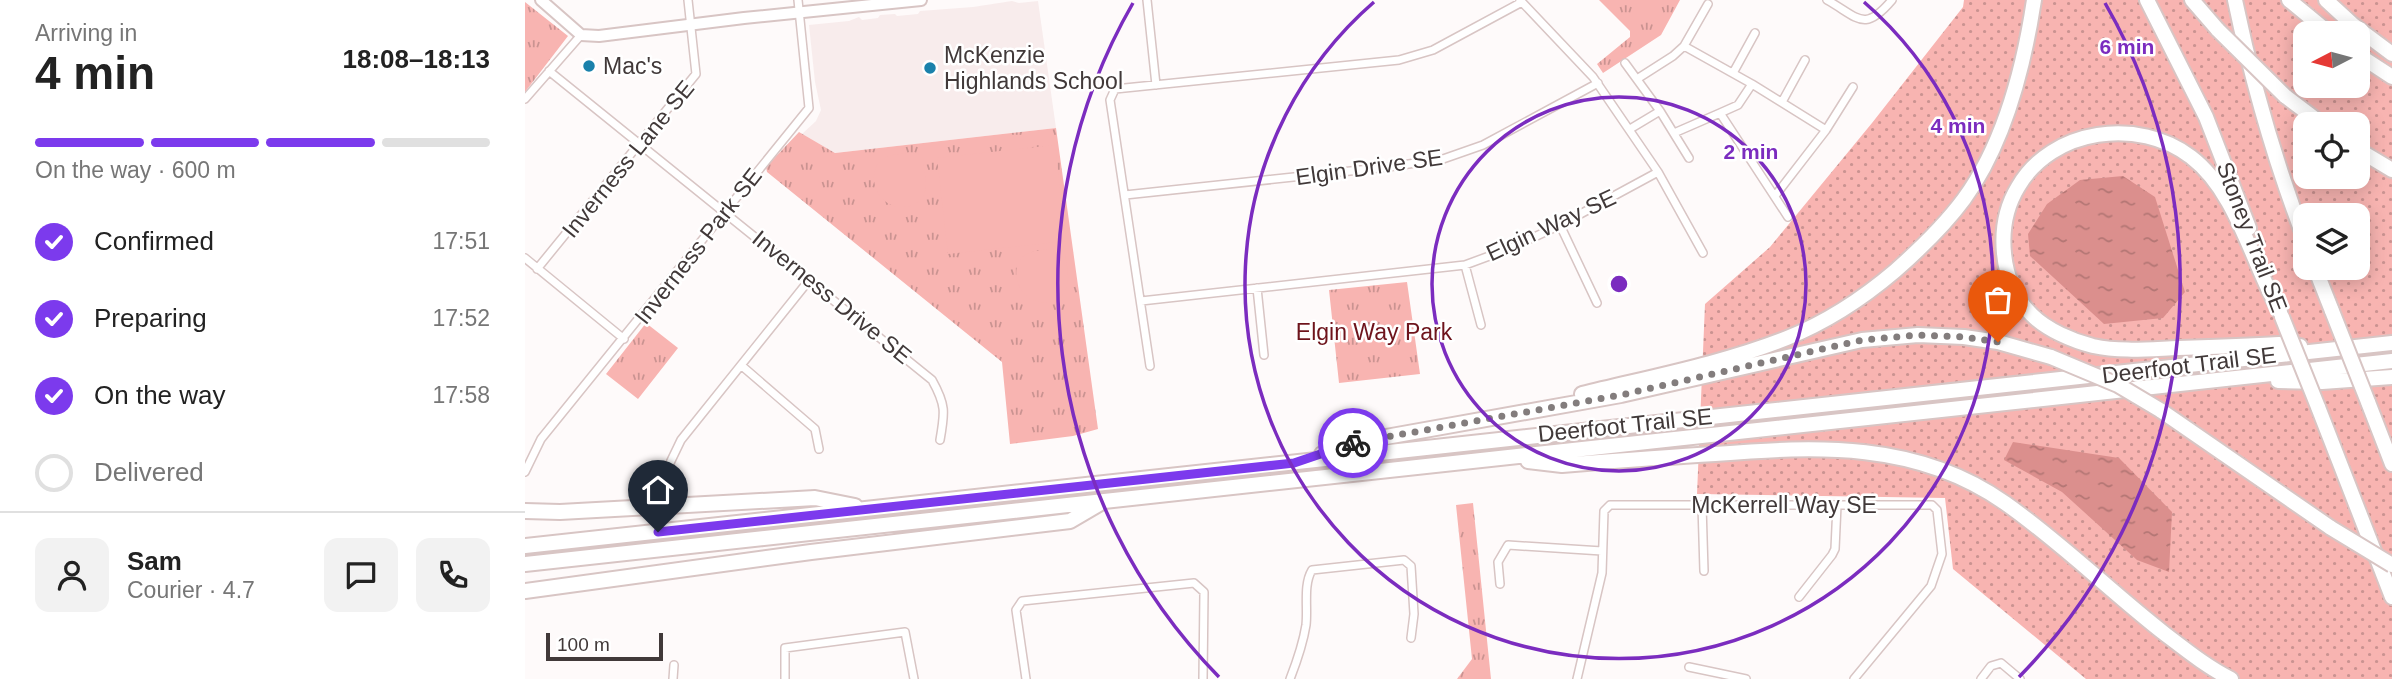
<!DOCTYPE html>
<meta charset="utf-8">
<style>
:root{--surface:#fff;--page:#f2f2f2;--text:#222;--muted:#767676;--line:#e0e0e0;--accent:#7c3aed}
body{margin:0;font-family:Helvetica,sans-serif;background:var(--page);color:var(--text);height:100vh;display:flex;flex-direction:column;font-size:26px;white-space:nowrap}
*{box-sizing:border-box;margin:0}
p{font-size:23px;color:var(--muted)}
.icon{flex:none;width:38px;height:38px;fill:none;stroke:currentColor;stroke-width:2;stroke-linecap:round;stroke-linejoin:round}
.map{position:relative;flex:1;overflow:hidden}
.drawer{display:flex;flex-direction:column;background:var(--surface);width:525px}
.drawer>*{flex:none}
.needle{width:46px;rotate:264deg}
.fabs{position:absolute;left:1768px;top:21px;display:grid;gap:14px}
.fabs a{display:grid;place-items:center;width:77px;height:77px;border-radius:14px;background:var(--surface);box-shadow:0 4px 18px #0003;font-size:35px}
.scale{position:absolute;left:21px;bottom:18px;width:117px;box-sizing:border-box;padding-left:7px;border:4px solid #413939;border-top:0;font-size:19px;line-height:24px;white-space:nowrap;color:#413939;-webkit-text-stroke:5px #fff;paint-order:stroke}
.pin{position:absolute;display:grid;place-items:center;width:60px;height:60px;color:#fff;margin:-72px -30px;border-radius:50% 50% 50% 0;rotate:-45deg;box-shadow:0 0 7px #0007}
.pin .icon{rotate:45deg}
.courier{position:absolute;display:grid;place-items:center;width:70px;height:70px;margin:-35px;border:5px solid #7c3aed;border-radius:50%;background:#fff;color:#222;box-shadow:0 2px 9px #0007}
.headline em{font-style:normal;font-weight:700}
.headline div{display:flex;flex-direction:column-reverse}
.headline{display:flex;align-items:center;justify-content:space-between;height:119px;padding:0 35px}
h1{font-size:46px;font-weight:700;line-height:52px}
.bar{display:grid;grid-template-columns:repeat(4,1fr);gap:10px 7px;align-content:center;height:84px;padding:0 35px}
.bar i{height:9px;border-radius:5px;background:var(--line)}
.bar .on{background:var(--accent)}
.bar p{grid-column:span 4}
.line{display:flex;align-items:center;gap:18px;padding:0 35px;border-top:2px solid var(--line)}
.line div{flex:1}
.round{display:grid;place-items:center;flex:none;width:74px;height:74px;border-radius:14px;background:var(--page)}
ol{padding:0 35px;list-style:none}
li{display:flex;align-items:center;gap:21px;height:77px}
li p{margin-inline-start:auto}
li .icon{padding:7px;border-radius:50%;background:var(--accent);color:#fff;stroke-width:4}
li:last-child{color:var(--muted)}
li i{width:38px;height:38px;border:4px solid var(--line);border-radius:50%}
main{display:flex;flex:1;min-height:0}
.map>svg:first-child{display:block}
.built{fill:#f8ecec}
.grass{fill:url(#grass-dots);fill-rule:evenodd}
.park{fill:url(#park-tufts)}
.garden{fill:#f8b4b1}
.water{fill:url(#water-ripples)}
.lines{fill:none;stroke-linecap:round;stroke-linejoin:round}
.street-casing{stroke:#d8c5c4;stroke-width:10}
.secondary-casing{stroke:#d8c5c4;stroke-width:14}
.highway-casing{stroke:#d8c5c4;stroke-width:18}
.street{stroke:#fff;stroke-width:7}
.secondary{stroke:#fff;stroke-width:10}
.highway{stroke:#fff;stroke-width:14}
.highway-bridge-casing{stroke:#d8c5c4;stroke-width:18;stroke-linecap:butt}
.highway-bridge{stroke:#fff;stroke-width:14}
.done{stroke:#837d7d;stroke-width:7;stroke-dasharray:0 12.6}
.route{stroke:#7c3aed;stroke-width:9}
.ring{fill:none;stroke:#7b2cbf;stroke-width:3.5}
.poi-dot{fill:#1a81ab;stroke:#fff;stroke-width:2.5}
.labels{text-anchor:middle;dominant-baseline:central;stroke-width:5;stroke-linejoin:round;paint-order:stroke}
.poi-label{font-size:23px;fill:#413939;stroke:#fff;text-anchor:start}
.street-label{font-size:23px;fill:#413939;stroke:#fff}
.park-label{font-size:23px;fill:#6e141c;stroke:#fff}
.centre{fill:#7b2cbf;stroke:#fff;stroke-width:3.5}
.ring-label{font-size:21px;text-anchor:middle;font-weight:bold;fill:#7b2cbf;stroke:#fff;stroke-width:5;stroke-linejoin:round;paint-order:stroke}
</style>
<main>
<section class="drawer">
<div class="headline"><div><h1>4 min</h1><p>Arriving in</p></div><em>18:08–18:13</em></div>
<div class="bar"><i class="on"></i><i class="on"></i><i class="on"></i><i></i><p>On the way · 600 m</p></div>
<ol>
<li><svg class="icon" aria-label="check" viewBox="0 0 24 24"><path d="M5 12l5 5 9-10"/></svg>Confirmed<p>17:51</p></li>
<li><svg class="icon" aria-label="check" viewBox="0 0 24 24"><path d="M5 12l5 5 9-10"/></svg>Preparing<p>17:52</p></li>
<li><svg class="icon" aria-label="check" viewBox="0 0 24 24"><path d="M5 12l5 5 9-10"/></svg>On the way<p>17:58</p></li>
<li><i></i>Delivered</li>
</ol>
<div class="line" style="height:126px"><a class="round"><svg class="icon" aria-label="person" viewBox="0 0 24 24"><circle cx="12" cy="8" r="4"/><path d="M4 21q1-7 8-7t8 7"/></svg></a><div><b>Sam</b><p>Courier · 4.7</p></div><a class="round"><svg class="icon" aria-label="chat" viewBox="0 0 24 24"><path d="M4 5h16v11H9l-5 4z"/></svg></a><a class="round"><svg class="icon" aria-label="phone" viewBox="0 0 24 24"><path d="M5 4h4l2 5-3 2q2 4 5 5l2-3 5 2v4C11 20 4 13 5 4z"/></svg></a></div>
</section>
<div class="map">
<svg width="1867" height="679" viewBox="0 0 1867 679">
<defs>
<pattern id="grass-dots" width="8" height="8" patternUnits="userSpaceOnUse" patternTransform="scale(1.75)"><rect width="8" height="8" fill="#f8b4b1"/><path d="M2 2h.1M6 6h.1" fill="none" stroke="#ca9391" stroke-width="1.8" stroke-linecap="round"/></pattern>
<pattern id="park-tufts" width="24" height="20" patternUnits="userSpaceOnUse" patternTransform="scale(1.75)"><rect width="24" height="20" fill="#f8b4b1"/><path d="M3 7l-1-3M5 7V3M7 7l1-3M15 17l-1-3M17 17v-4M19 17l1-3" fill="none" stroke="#ca9391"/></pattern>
<pattern id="water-ripples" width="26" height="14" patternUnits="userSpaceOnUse" patternTransform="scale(1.75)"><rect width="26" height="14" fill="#db8f8d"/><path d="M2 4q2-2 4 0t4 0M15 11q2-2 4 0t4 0" fill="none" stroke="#b37674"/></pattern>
</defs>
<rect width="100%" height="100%" fill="#fefafa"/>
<!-- built -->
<path class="built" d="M487 1 494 3 513 1 531 128 310 153 277 134 291 121 296 110 290 82 284 25 324 21 334 17 337 20 353 18 355 15 370 14 372 16 393 14 395 11 448 7Z"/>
<!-- grass -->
<path class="grass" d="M1439 0H1867V679H1561L1428 569 1420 498 1172 494 1180 304 1245 247 1347 123 1438 7ZM1780 33H1832V86H1780ZM1780 124H1832V177H1780ZM1780 215H1832V268H1780Z"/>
<!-- park -->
<path class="park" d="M1074 0H1155L1136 35 1078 73 1072 64 1105 37V31Z
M0 2 43 36 0 92Z
M531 128 573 429 548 436 485 444 477 362 242 172 241 167 274 132 310 153Z
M882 282 895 374 814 383 804 290Z
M121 323 153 348 113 399 81 374Z
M948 503 966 679H932L947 659 931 505Z"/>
<!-- garden -->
<path class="garden" d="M530 145 541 241 423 254 412 158Z
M392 153 398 158C399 168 402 181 400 191 398 198 393 204 385 206 350 215 335 164 365 156 373 153 384 154 392 153Z
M535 249 540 253C541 263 545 276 542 286 540 294 535 299 528 301 493 311 477 260 507 252 516 249 526 250 535 249Z"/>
<!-- water -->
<path class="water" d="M1598 176 1630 197 1660 292 1638 318 1579 324 1505 256 1503 234 1522 204 1555 180Z
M1488 442 1594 458 1647 512 1644 572 1612 560 1537 492 1479 460Z"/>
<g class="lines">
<!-- street casing -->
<g class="street-casing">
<path id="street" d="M622 0 631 85
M1302 0C1334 18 1339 33 1367 0
M1159 46 1183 4
M1100 63 1135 111 1105 129
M24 71 407 380C421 405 420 412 415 440
M1208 73 1230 33
M1112 79 1148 56 1159 46 1227 84 1213 105 1195 113
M1227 84 1301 130
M0 99 56 35
M1257 102 1280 60
M1135 111 1164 158
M1149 133 1195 113 1263 217
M1133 172 1178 253
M600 195 863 167 918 159 958 145 1073 83
M1250 196 1301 130 1328 87
M1035 225 1072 303
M0 258 99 339
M940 265 956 325
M12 269 171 74 163 0
M732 288 739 355
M616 301 940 265 986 248 1035 225 1133 172 1068 77 995 0
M217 366 290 429 294 449
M625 366 585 100 590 89 874 60 908 50 997 2
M144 465 156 440 285 279
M0 472 16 439 284 108 273 0
M1177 505 1179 571
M975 584 973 562 983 545 1077 551
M1274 597 1307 555 1310 549 1312 505
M1164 667 1221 679
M148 679 149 665
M260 679V648L380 632 389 679
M501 679 491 610 497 601 669 583 679 592 678 679
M765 679C772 661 778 644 781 625 783 607 778 585 787 570L879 560 886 566 889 614 886 638
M1052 679 1077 573 1079 511 1085 505H1407L1412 510 1417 554 1406 586 1329 679
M1456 679 1466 666 1476 663 1495 679"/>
</g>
<!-- secondary casing -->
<g class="secondary-casing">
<path id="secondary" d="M16 0 56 35 74 36 219 18 396 0"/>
</g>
<!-- highway casing -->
<g class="highway-casing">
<path id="highway" d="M1622 0 1681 117 1724 228
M1667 0 1693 30
M1710 0C1727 82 1750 162 1780 240
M1764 0 1804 33
M1801 0 1827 24 1867 54
M1832 54 1867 77
M1760 96 1797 124
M1832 149 1867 170
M1790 268 1807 311
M1755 312C1727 264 1712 192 1666 157 1614 117 1527 128 1493 187 1470 225 1474 283 1507 315 1522 330 1548 341 1568 346 1596 352 1625 349 1653 348 1687 347 1720 346 1754 344L1775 346
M1753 381 1797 382 1867 377
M1057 394C1126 377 1196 364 1262 338 1302 322 1337 299 1370 271 1395 249 1419 226 1439 199 1479 144 1499 66 1509 0
M1843 402 1867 464
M1793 407 1867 597
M1635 410 1806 528
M797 454 833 442 1096 395 1337 340 1393 335 1439 337 1473 342 1526 357
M1003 461 1037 465C1088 461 1139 457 1190 454 1292 446 1392 441 1480 503 1537 543 1586 592 1640 634 1661 650 1682 667 1706 679
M0 511 35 512 290 498 330 506
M0 546 1867 343
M0 564 1867 361
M0 591 286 552 545 521 574 504"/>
</g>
<!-- street -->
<use href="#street" class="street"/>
<!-- secondary -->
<use href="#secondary" class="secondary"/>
<!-- highway -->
<use href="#highway" class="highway"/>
<!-- highway-bridge casing -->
<g class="highway-bridge-casing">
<path id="highway-bridge" d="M1693 30 1760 96
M1807 311 1843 402
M1757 317 1793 407
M1526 357 1593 385 1635 410
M1806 528 1867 565"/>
</g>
<!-- highway-bridge -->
<use href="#highway-bridge" class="highway-bridge"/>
</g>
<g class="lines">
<!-- done -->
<path class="done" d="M828 443 1096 395 1337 340 1393 335 1439 337 1473 342"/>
<!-- route -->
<path class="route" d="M133 532 769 463 828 443"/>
</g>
<!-- distance rings -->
<g class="ring">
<circle cx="1094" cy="284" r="187"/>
<path d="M1339 2A374 374 0 1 1 849 2"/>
<path d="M694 677A561 561 0 0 1 608 3M1580 3A561 561 0 0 1 1494 677"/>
</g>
<!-- markers -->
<g class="poi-dot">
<circle cx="64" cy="66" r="7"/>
<circle cx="405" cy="68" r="7"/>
</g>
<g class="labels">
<!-- poi labels -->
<g class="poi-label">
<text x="419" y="55">McKenzie<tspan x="419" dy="26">Highlands School</tspan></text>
<text x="78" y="66">Mac's</text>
</g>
<!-- street labels -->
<g class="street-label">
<text transform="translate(103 159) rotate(-51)">Inverness Lane SE</text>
<text transform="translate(844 167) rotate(-8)">Elgin Drive SE</text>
<text transform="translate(1026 225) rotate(-25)">Elgin Way SE</text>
<text transform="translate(1727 237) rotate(69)">Stoney Trail SE</text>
<text transform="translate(173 246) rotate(-52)">Inverness Park SE</text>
<text transform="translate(307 297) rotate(39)">Inverness Drive SE</text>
<text transform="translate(1664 365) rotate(-7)">Deerfoot Trail SE</text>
<text transform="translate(1100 425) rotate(-6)">Deerfoot Trail SE</text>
<text x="1259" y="505">McKerrell Way SE</text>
</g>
<!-- park labels -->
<g class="park-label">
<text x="849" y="332">Elgin Way Park</text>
</g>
</g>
<circle cx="1094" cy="284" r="10" class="centre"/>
<g class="ring-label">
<text x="1602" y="54">6 min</text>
<text x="1433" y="133">4 min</text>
<text x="1226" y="159">2 min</text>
</g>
</svg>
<div class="fabs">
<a><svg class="needle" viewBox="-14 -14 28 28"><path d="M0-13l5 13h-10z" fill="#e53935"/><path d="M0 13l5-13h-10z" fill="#767676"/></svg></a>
<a><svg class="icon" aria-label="locate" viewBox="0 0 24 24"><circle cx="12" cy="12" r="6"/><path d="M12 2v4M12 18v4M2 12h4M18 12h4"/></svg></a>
<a><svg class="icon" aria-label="layers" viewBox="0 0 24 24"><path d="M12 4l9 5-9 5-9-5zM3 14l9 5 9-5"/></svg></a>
</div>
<div class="scale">100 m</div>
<div class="pin" style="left:1473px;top:342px;background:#ea580c"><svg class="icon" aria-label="bag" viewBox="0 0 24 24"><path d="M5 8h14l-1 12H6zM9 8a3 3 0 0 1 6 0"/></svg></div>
<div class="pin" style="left:133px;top:532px;background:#1f2937"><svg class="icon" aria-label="home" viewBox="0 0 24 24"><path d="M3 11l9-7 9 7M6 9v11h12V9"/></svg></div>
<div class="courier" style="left:828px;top:443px"><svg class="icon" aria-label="bike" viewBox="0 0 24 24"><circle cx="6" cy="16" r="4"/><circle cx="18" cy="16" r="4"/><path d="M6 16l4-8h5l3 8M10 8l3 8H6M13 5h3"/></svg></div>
</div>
</main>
